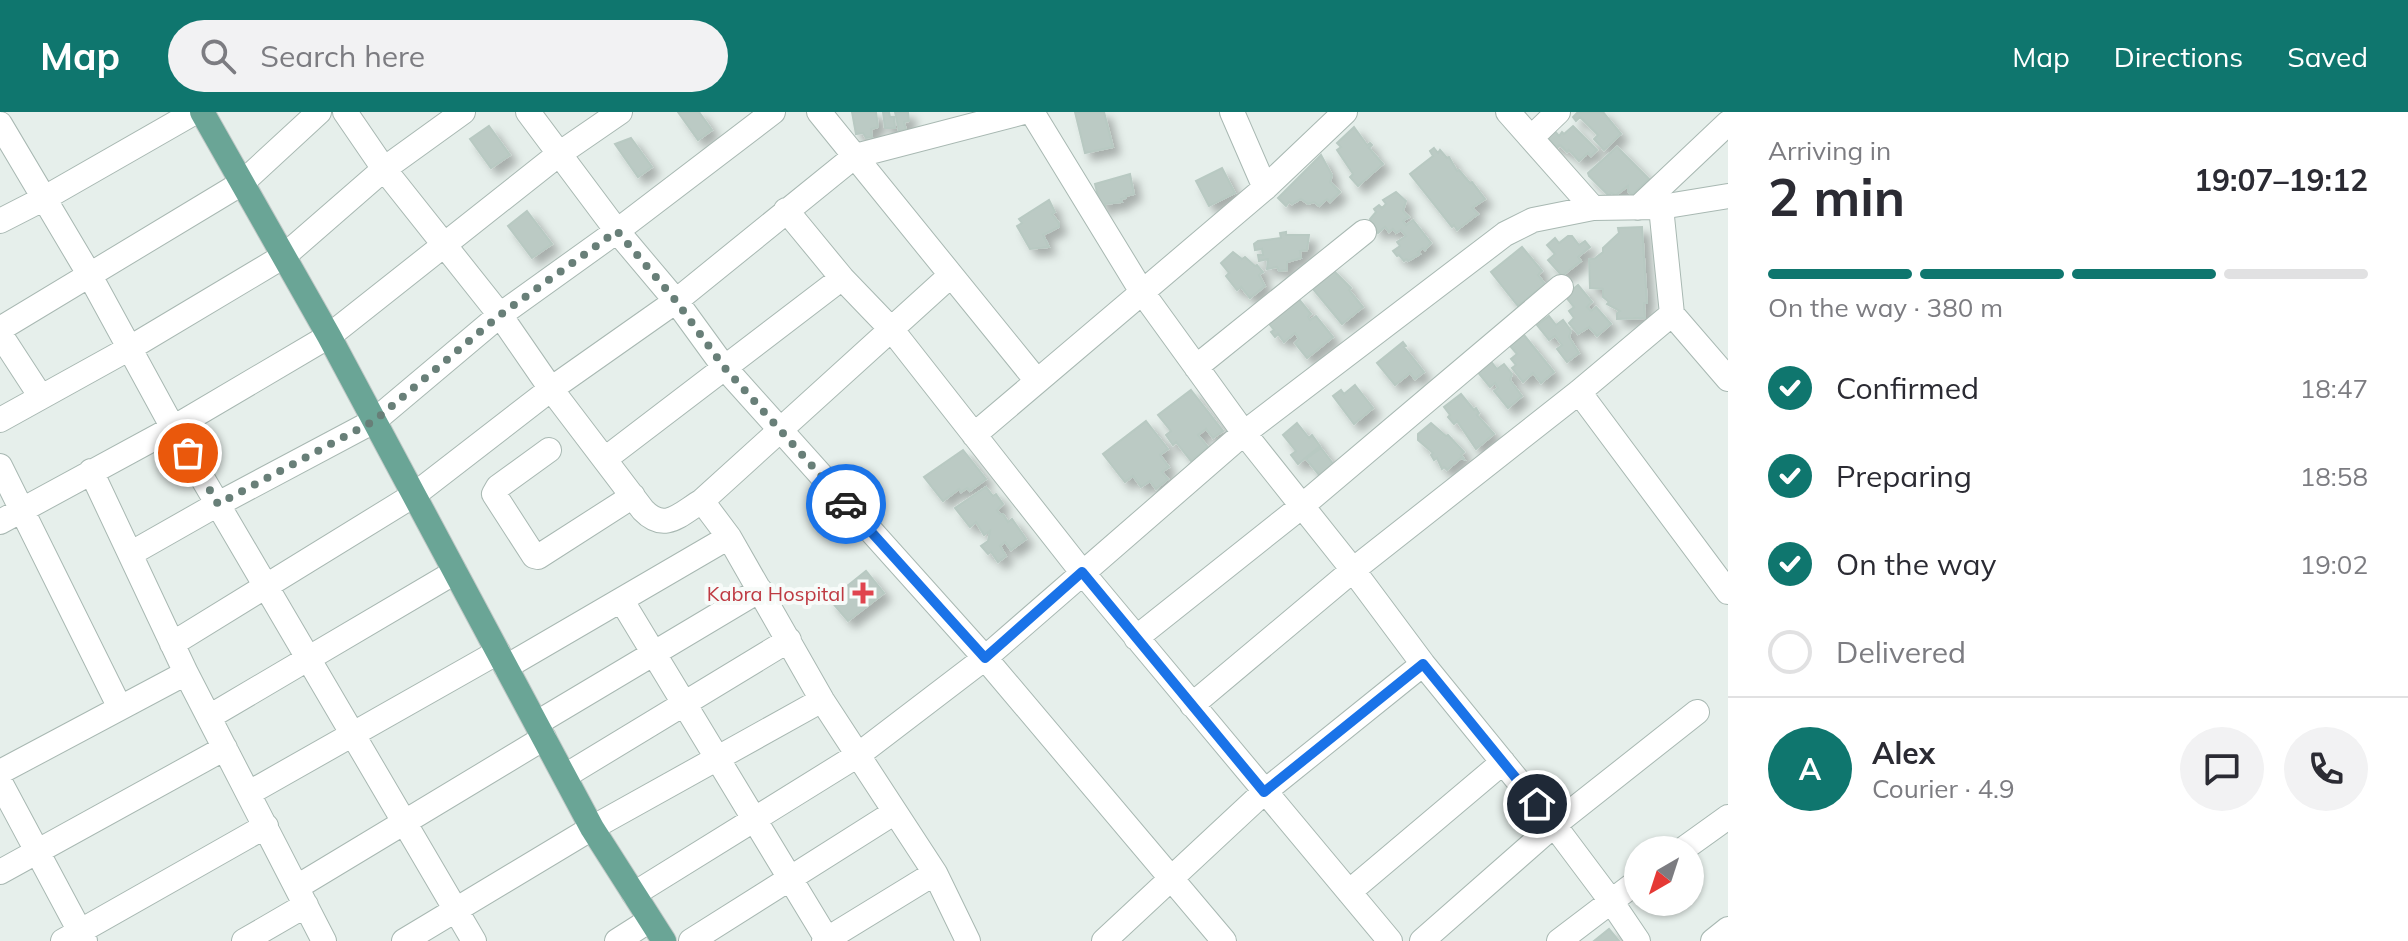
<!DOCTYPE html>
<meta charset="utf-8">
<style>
:root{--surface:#fff;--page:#f2f2f3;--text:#2b2b33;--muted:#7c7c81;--line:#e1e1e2;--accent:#0f766e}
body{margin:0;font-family:Mulish,sans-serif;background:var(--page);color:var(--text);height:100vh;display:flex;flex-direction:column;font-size:30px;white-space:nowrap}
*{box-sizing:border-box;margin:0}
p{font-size:26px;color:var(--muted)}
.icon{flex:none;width:44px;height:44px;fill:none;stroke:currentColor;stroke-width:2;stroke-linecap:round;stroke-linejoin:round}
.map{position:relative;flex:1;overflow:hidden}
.sheet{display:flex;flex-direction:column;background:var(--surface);width:680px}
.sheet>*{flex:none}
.needle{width:52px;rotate:219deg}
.controls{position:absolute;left:1624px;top:724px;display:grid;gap:16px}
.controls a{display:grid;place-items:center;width:80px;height:80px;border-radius:50%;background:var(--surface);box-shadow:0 2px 6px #0004;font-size:40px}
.pin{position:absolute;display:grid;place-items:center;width:68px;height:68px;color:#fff;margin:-34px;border:4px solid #fff;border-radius:50%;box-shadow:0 2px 8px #0007}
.courier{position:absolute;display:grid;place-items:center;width:80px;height:80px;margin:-40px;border:6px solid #1a73e8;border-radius:50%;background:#fff;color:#222;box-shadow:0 2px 10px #0007}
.summary em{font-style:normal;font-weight:700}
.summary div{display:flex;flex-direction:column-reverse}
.summary{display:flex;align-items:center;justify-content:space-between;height:136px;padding:0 40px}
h1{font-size:52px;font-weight:700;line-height:60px}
.bar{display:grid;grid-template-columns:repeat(4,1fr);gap:12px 8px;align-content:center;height:96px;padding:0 40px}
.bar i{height:10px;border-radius:6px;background:var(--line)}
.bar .current{background:var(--accent)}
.bar p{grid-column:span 4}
.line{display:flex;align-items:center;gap:20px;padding:0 40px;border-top:2px solid var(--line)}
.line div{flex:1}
.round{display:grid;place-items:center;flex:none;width:84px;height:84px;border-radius:42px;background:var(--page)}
ol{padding:0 40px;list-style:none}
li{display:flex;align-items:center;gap:24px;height:88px}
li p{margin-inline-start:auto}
li .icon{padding:8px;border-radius:50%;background:var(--accent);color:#fff;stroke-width:4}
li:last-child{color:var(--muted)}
li i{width:44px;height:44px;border:4px solid var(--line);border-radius:50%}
header{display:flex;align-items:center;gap:48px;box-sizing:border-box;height:112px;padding:0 40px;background:var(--accent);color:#fff}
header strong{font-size:38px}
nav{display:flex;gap:44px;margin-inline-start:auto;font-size:28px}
.search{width:560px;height:72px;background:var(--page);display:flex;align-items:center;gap:20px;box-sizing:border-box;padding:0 28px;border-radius:44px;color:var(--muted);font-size:30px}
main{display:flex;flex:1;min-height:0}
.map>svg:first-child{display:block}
.building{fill:#bbcac4;stroke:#b8c9c2;stroke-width:2;filter:url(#shadow)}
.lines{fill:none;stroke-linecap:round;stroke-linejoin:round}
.minor-casing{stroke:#a8b8b2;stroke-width:26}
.major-casing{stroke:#c2cac8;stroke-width:26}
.minor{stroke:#fff;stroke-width:24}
.major{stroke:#6aa596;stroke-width:24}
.done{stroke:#687f78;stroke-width:8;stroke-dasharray:0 14.4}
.route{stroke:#1a73e8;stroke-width:10}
.health-dot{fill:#e0444e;stroke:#f7fbf9;stroke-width:3}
.labels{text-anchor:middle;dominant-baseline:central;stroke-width:8;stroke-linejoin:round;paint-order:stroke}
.health-label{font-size:20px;fill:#be3a42;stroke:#f7fbf9;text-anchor:end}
</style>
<header>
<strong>Map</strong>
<div class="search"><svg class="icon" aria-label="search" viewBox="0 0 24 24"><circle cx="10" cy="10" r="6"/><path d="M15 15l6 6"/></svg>Search here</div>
<nav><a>Map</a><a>Directions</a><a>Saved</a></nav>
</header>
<main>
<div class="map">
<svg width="1728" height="829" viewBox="0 0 1728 829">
<defs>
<filter id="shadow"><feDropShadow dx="7" dy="7" stdDeviation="4" flood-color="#0004"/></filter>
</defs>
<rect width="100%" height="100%" fill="#e6efeb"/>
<!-- building -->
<path class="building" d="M678 0H699L712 18 698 28Z
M852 0H876L878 15 871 17 872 25 866 26 863 21 856 22Z
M883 0H889L890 5H894L895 16H885Z
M895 0H908L909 9 904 10 906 18 899 19Z
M1075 0H1104L1113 35 1085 41Z
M1578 0H1603L1621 22 1604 38 1594 27 1598 23 1580 5 1576 9 1573 5Z
M489 14 510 43 491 56 470 27Z
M1573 14 1597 38 1591 44 1588 41 1579 49 1569 38 1567 40 1560 33 1557 36 1546 24 1553 17 1559 24 1562 20 1564 22Z
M1354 15 1367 33 1370 31 1372 33 1369 36 1383 52 1358 74 1350 65 1353 62 1337 38 1341 35 1337 31Z
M631 26 652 55 638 65 615 32Z
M1617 35 1649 67 1632 83 1628 79V74L1616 83 1611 81 1609 84 1589 64 1588 61Z
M1434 36 1438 41 1440 38 1447 46 1449 45 1457 59 1459 58 1470 71 1472 70 1485 87 1472 96 1478 102 1457 118 1454 113 1452 115 1410 62 1433 44 1430 39Z
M1321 43 1332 63 1330 70 1340 80 1330 90 1327 87 1319 94 1314 90 1308 92 1301 87 1292 92 1289 90 1286 94 1278 86Z
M1222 56 1235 81 1209 94 1196 69Z
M1130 62 1134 82 1126 84V86L1121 87 1122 90 1105 92V95L1101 96 1095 72Z
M1396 80 1406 89 1403 99 1409 105 1403 109 1406 113 1413 108 1431 131 1425 138 1423 136 1418 140 1420 142 1408 149 1406 147 1404 149 1399 143 1397 144 1393 139 1400 134 1397 130 1406 124 1401 118 1396 121 1393 117 1389 120 1385 115 1378 121 1370 107 1376 100 1374 97 1379 93 1382 96 1386 92 1383 88Z
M1049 88 1055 100 1052 102 1059 111V115L1043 123 1049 135 1030 137 1017 114 1022 111 1019 107Z
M527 99 552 132 532 146 508 114Z
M1642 115 1647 191H1644L1645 206 1617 207V201L1620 199 1607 192 1609 190 1603 185V177L1590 176 1589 147H1594L1603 140V136L1619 121 1618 116Z
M1286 120V123H1309L1307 138 1300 139 1301 146 1287 150V158L1279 159 1277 155 1267 157 1268 147 1259 149 1258 143H1263L1262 137 1255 138 1254 132 1258 129 1281 126 1280 121Z
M1568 124H1572L1579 133 1585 129 1590 135 1578 145 1581 149 1562 164 1548 148 1555 142 1547 133 1555 126 1559 131Z
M1522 135 1542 159 1538 163 1545 172 1518 194 1491 160Z
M1233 140 1242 147 1245 145 1255 154 1257 153 1263 160 1259 163 1265 174 1250 186 1241 175 1237 178 1226 164 1229 161 1221 151Z
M1329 154 1351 176 1349 178 1363 195 1342 212 1308 171Z
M1578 173 1592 190 1587 195 1591 199 1596 195 1611 212 1597 224 1589 215 1578 222 1569 211 1574 206 1569 199 1574 195 1565 184Z
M1297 185 1311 202 1308 205 1310 208 1316 204 1333 225 1307 246 1295 231 1299 227 1295 221 1284 230 1278 222 1275 225 1271 220 1274 218 1267 209Z
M1549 204 1556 213 1563 208 1571 219 1569 225 1579 241 1567 250 1557 237 1562 233 1555 224 1549 228 1537 213Z
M1524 223 1554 260 1541 271 1533 261 1523 270 1512 256 1516 253 1511 247 1517 242 1510 234Z
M1403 230 1406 234 1404 235 1424 260 1415 267 1410 261 1395 273 1377 251Z
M1489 247 1497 257 1504 252 1512 262 1510 268 1522 284 1508 296 1494 279 1498 276 1495 271 1490 275 1476 258Z
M1355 273 1373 296 1354 312 1333 284 1341 278 1344 282Z
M1191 278 1223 319 1213 326 1206 317 1198 323 1208 335 1191 349 1176 330 1173 333 1166 323 1171 319 1158 303Z
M1461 282 1474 298 1476 296 1479 301 1477 303 1494 322 1476 337 1457 309 1454 312 1448 305 1450 303 1444 295Z
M1146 309 1168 337 1160 343 1169 355 1162 360 1168 367 1156 377 1150 369 1141 375 1133 364 1125 370 1103 342Z
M1297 311 1309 326 1312 323 1320 334 1298 352 1291 343 1296 339 1283 323Z
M1431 311 1446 324 1448 323 1464 340 1461 343 1464 347 1461 346 1447 358 1444 355 1442 357 1437 346 1434 348 1431 343 1433 341 1418 328V322Z
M1321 336 1334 353 1320 364 1306 347Z
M963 338 986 367 970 379 967 376 961 380 959 377 943 389 924 365Z
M986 375 993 384 996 382 1003 392 997 398 1000 402H1003L1008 410 1012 407 1026 427 1011 438 1005 430 1000 434 1006 444 998 450 991 440 988 442 981 434 988 429 990 419 984 423 976 410 970 415 955 396Z
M866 459 884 481 848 509 830 488Z
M1609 817 1619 829H1594Z"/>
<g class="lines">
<!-- minor casing -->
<g class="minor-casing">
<path id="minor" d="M345 0 384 57 500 203 551 277 643 398C665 421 680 402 702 389L951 163
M528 0 617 119 676 189 724 255 985 546 1224 829
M819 0 1037 269
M1032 0 1142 180 1244 321 1353 458 1423 552 1554 713 1611 789 1638 829
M1232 0 1265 76
M1508 0 1593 96
M0 12 89 162 173 316 474 829
M1532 25 1558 0
M1661 95 1672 202 1728 267
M1638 96 1728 11
M786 98 842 166 892 218 1082 460 1390 829
M0 109 43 87 195 0
M0 217 242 71 319 0
M0 222 41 285
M1196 255 1364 120
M1579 280 1728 480
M0 308 130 236 284 144 384 57 463 0
M974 323 1265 76 1345 0
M549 338 498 375 494 382 534 444 538 445 633 384
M605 347 842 166
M0 354 120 596
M91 359 186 561 324 829
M702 389 729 425 822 588 935 761 968 829
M0 410 173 316 329 224 559 42 620 0
M130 442 218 392 374 309 500 203 617 119 773 0
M622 489 828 829
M1136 526 1302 394 1561 175
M172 532 414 383 551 277 676 189 855 44 1024 0
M506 555 729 425
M1192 593 1353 458 1579 280 1672 202
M209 605 455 460
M537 611 760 478
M0 660 186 561
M565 664 789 528
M0 670 85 829
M249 681 498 540
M1682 738 1728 705
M0 760 225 636
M297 775 544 626
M1349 780 1503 650
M634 782 858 643 985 546 1244 321 1505 122 1533 108 1593 96 1661 95 1728 84
M63 829 266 714
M244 829 306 793
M404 829 592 716 822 588
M617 829 650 808
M691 829 895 700
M824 829 935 761
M1104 829 1264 680 1423 552
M1422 829 1554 713 1697 600
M1559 829 1638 769
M1713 829 1728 817"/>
</g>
<!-- major casing -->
<g class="major-casing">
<path id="major" d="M202 0 329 224 592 716 664 829"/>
</g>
<!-- minor -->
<use href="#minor" class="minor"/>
<!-- major -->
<use href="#major" class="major"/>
</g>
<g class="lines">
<!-- done -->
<path class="done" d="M188 341 218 392 374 309 500 203 617 119 676 189 724 255 846 392"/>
<!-- route -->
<path class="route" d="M846 392 985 546 1082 460 1264 680 1423 552 1537 692"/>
</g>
<!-- markers -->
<path class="health-dot" d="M859 469h8v8h8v8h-8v8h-8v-8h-8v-8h8z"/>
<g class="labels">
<!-- health labels -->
<g class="health-label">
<text x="845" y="481">Kabra Hospital</text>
</g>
</g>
</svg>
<div class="controls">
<a><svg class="needle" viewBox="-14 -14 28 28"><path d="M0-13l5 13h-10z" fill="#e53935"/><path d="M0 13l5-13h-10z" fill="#7c7c81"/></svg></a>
</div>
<div class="pin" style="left:188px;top:341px;background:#ea580c"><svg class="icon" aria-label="bag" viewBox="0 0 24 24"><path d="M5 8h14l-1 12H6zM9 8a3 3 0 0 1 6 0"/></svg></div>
<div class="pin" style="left:1537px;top:692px;background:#1f2937"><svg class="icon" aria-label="home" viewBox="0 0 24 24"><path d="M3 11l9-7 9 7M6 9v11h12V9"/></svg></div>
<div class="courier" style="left:846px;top:392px"><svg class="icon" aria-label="car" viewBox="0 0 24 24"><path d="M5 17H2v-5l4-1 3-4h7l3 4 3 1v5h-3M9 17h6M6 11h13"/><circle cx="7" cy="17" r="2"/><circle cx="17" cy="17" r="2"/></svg></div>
</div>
<section class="sheet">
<div class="summary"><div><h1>2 min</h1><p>Arriving in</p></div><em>19:07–19:12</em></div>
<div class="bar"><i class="current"></i><i class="current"></i><i class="current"></i><i></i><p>On the way · 380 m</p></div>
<ol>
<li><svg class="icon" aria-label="check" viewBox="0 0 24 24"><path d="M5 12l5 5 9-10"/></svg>Confirmed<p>18:47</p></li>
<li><svg class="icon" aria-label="check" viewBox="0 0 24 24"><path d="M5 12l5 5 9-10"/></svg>Preparing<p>18:58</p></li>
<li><svg class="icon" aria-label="check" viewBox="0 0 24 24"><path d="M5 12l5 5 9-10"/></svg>On the way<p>19:02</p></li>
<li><i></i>Delivered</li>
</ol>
<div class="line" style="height:144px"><b class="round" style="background:var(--accent);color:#fff">A</b><div><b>Alex</b><p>Courier · 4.9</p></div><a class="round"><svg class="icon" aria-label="chat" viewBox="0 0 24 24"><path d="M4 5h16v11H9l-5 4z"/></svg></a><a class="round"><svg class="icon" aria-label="phone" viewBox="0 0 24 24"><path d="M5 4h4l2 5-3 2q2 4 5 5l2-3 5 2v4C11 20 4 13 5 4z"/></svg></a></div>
</section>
</main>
